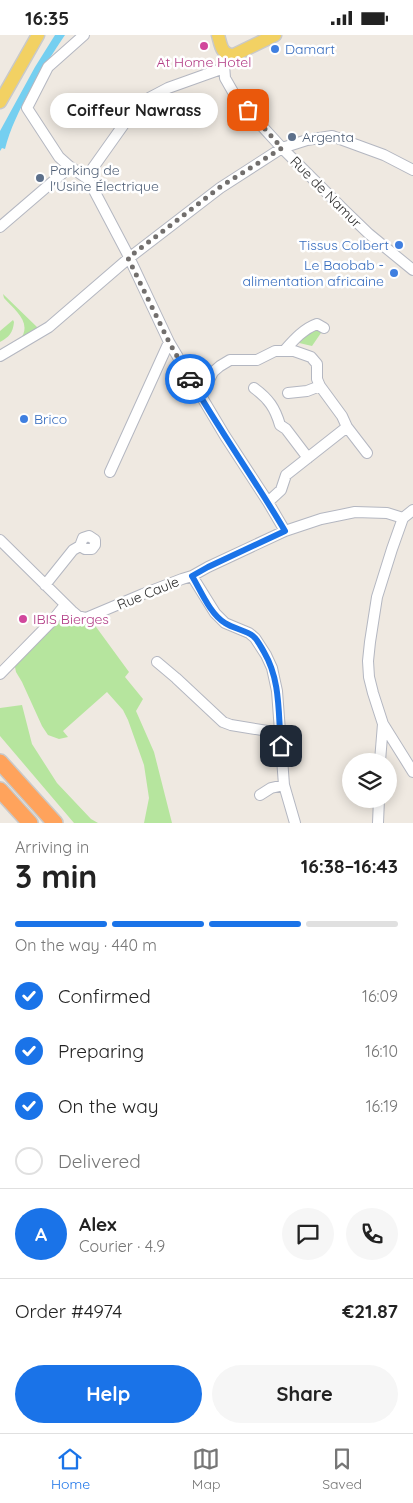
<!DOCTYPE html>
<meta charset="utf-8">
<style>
:root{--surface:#fff;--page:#f6f6f6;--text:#222;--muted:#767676;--line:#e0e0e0;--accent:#1a73e8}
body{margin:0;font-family:Quicksand,sans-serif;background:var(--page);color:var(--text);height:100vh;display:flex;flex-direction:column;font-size:19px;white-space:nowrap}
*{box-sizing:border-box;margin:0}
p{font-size:16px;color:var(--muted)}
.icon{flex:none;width:28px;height:28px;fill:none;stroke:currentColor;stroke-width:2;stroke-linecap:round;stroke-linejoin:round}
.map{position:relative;height:788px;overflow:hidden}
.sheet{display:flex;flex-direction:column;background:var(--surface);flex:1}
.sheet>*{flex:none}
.buttons{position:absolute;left:342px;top:718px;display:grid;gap:10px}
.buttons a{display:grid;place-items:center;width:55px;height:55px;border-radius:50%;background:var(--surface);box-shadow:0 2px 12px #0003;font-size:25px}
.pin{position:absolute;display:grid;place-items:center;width:42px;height:42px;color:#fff;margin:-21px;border-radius:10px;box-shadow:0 2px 8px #0006}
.courier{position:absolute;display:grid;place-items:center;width:50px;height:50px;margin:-25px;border:4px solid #1a73e8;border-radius:50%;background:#fff;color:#222;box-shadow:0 1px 6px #0007}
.bubble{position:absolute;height:35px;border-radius:18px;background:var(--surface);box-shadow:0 2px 12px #0003;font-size:16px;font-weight:800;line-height:35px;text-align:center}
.headline em{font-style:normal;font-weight:800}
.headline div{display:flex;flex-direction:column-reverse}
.headline{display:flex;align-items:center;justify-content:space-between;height:85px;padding:0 15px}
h1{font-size:32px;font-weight:800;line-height:38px}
.bar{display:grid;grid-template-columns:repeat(4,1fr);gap:8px 5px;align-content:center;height:60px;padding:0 15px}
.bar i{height:6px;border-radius:4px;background:var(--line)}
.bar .selected{background:var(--accent)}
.bar p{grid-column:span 4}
.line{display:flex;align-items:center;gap:12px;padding:0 15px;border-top:1px solid var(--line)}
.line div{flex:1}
.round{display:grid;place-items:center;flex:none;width:52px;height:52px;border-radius:26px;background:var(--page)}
ol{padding:0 15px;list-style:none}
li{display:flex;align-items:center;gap:15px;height:55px}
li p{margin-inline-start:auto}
li .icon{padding:5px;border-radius:50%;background:var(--accent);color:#fff;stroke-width:4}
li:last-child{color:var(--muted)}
li i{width:28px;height:28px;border:2px solid var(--line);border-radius:50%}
.button{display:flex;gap:10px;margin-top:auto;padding:10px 15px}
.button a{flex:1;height:58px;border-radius:30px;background:var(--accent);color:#fff;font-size:20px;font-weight:800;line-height:58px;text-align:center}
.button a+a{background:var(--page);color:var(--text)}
.status{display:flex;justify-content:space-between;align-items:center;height:35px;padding:0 25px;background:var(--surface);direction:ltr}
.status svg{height:14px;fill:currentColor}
.menu{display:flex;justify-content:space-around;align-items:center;height:70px;border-top:1px solid var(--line);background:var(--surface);font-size:14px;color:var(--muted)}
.menu a{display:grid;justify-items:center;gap:2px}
.menu .selected{color:var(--accent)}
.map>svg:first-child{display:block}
.green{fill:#b6e59e}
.water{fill:#75cff0}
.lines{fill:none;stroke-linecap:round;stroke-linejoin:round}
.minor-casing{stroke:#b4b7c1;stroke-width:12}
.major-casing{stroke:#c9c9c9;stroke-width:15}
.highway-casing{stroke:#c9c9c9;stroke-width:18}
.minor{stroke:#fff;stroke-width:10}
.major{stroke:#f2d163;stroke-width:12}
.highway{stroke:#ffa35c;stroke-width:15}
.done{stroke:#726f6d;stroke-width:5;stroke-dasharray:0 9}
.route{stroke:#1a73e8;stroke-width:6}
.hotel-dot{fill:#d1479c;stroke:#fff;stroke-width:2}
.shop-dot{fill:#3f7fe0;stroke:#fff;stroke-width:2}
.service-dot{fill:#5c6f8a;stroke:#fff;stroke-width:2}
.labels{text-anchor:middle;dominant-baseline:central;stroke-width:5;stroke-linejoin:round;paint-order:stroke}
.shop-label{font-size:14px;fill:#366cbe;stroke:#fff;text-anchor:start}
.hotel-label{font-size:14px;fill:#b23c85;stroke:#fff}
.service-label{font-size:14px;fill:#4e5e75;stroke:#fff;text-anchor:start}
.street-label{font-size:14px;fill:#2e2e2e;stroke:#fff}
</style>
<div class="status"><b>16:35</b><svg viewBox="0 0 49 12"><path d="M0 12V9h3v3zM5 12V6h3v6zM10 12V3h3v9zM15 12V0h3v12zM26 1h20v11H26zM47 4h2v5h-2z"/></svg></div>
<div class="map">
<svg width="413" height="788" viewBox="0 0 413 788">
<rect width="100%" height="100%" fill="#efe9e1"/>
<!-- green -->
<path class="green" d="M3 259 38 293 20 305C33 288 15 275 4 263Z
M13 285 14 287C13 298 9 302 0 307V296Z
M313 292 323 295 312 311 295 307Z
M66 582 91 585 129 637 125 642 143 664 136 676 154 717 172 788H144L149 763 144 730 128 685 123 675 107 657 63 696 68 702 59 704 48 700 42 691 22 647 16 637 15 632 16 627 62 583Z
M22 670 32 709 57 748 91 784 98 788H74L0 701V673Z"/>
<!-- water -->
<path class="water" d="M55 0H65C43 33 15 75 5 114L2 113 0 116V96L35 32Z"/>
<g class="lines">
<!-- minor casing -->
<g class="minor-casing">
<path id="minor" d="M84 0 48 32 27 73 59 122 69 131 88 144 127 218 169 307 225 401 268 467 285 496
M225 19 224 29 225 43 237 64 282 113 344 175 369 199 413 235
M88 144 90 137 129 82 149 63 168 53 224 33
M0 192 64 137 69 131
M284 316C293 306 303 294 317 289L324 293
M0 321 49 292 129 223 220 153 282 113 307 105 332 101 384 120 413 135
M254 353C269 364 275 373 280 390L286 394 308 423
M197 356 208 347 213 337 220 331 230 325H257L275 316H294L311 322 317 329V344L320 351 342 381 347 392 367 418
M288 358 307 356 320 351
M110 437 169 307
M268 467 281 455 286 440 347 392
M0 505 72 576 78 581 86 583 143 559 182 544 192 541 208 532 285 496 321 484 355 477 387 478 403 483
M192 541 215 578 225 588 249 598 255 603 266 620 272 633 277 656 284 750 295 788
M45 550 73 515 80 511 83 503 89 501 95 505V510L92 514H85L80 511
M157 627 176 643 223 687 231 690 280 698
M0 639 52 586 65 570
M383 689 413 737
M380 726 383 689 373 658 369 642 368 626 370 607 377 562 392 514 403 483 413 475
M260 760 271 753 284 750
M378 788 379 764"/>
</g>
<!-- major casing -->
<g class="major-casing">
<path id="major" d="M218 0C221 10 221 20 234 20L275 0
M0 67 38 0"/>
</g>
<!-- highway casing -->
<g class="highway-casing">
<path id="highway" d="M0 727 55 788
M0 755 30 788"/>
</g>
<!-- minor -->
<use href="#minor" class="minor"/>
<!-- major -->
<use href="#major" class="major"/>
<!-- highway -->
<use href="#highway" class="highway"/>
</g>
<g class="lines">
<!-- done -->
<path class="done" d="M190 344 169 307 128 223 220 152 282 113 248 75"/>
<!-- route -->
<path class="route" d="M190 344C220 396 255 445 285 496L208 532 192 541C201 556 210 579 225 588 234 594 246 595 253 601 258 605 261 612 264 617 281 646 278 679 281 711"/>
</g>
<!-- markers -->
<g class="hotel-dot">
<circle cx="204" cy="11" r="5"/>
<circle cx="23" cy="584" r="5"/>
</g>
<g class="shop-dot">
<circle cx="275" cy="14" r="5"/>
<circle cx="399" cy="210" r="5"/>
<circle cx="394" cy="238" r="5"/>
<circle cx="24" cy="384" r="5"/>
</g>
<g class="service-dot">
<circle cx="292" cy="102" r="5"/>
<circle cx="40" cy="143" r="5"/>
</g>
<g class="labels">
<!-- shop labels -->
<g class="shop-label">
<text x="285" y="14">Damart</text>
<text x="389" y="210" text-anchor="end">Tissus Colbert</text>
<text x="384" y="230" text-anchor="end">Le Baobab -<tspan x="384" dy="16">alimentation africaine</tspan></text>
<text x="34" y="384">Brico</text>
</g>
<!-- hotel labels -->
<g class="hotel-label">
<text x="204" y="27">At Home Hotel</text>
<text x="33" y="584" text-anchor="start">IBIS Bierges</text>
</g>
<!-- service labels -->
<g class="service-label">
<text x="302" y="102">Argenta</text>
<text x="50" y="135">Parking de<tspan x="50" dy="16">l'Usine Électrique</tspan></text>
</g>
<!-- street labels -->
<g class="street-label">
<text transform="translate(326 157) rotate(45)">Rue de Namur</text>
<text transform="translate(148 558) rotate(-22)">Rue Caule</text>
</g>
</g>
</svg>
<div class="buttons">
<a><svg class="icon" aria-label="layers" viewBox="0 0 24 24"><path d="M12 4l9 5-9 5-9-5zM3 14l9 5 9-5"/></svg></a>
</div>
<div class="pin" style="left:248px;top:75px;background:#ea580c"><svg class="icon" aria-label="bag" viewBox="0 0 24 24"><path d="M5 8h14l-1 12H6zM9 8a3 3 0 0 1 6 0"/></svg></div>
<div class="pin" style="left:281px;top:711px;background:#1f2937"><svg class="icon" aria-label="home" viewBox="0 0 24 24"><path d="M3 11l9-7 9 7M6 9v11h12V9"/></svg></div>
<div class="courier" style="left:190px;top:344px"><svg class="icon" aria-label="car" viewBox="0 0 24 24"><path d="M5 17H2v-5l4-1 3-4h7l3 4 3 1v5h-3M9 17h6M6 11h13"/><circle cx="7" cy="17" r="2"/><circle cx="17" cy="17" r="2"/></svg></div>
<div class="bubble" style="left:50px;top:58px;width:168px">Coiffeur Nawrass</div>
</div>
<section class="sheet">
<div class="headline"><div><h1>3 min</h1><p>Arriving in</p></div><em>16:38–16:43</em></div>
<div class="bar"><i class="selected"></i><i class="selected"></i><i class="selected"></i><i></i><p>On the way · 440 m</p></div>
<ol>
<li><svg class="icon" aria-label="check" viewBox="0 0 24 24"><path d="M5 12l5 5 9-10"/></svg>Confirmed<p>16:09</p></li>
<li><svg class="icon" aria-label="check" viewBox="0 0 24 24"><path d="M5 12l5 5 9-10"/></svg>Preparing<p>16:10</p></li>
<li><svg class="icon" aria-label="check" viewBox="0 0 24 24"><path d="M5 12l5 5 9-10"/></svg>On the way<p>16:19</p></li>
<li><i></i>Delivered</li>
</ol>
<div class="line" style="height:90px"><b class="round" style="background:var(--accent);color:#fff">A</b><div><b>Alex</b><p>Courier · 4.9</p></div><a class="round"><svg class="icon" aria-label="chat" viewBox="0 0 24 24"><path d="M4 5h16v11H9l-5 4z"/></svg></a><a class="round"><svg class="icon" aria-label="phone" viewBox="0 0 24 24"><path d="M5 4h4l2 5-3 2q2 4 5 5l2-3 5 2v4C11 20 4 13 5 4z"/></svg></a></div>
<div class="line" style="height:65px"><div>Order #4974</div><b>€21.87</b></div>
<div class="button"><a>Help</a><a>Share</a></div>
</section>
<nav class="menu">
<a class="selected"><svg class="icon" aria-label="home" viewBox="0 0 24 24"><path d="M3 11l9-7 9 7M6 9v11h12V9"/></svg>Home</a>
<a><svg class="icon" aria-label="map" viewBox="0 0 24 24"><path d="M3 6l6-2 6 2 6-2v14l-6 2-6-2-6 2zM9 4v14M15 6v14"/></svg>Map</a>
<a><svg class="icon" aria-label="saved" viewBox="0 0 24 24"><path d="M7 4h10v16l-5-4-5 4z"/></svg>Saved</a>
</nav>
